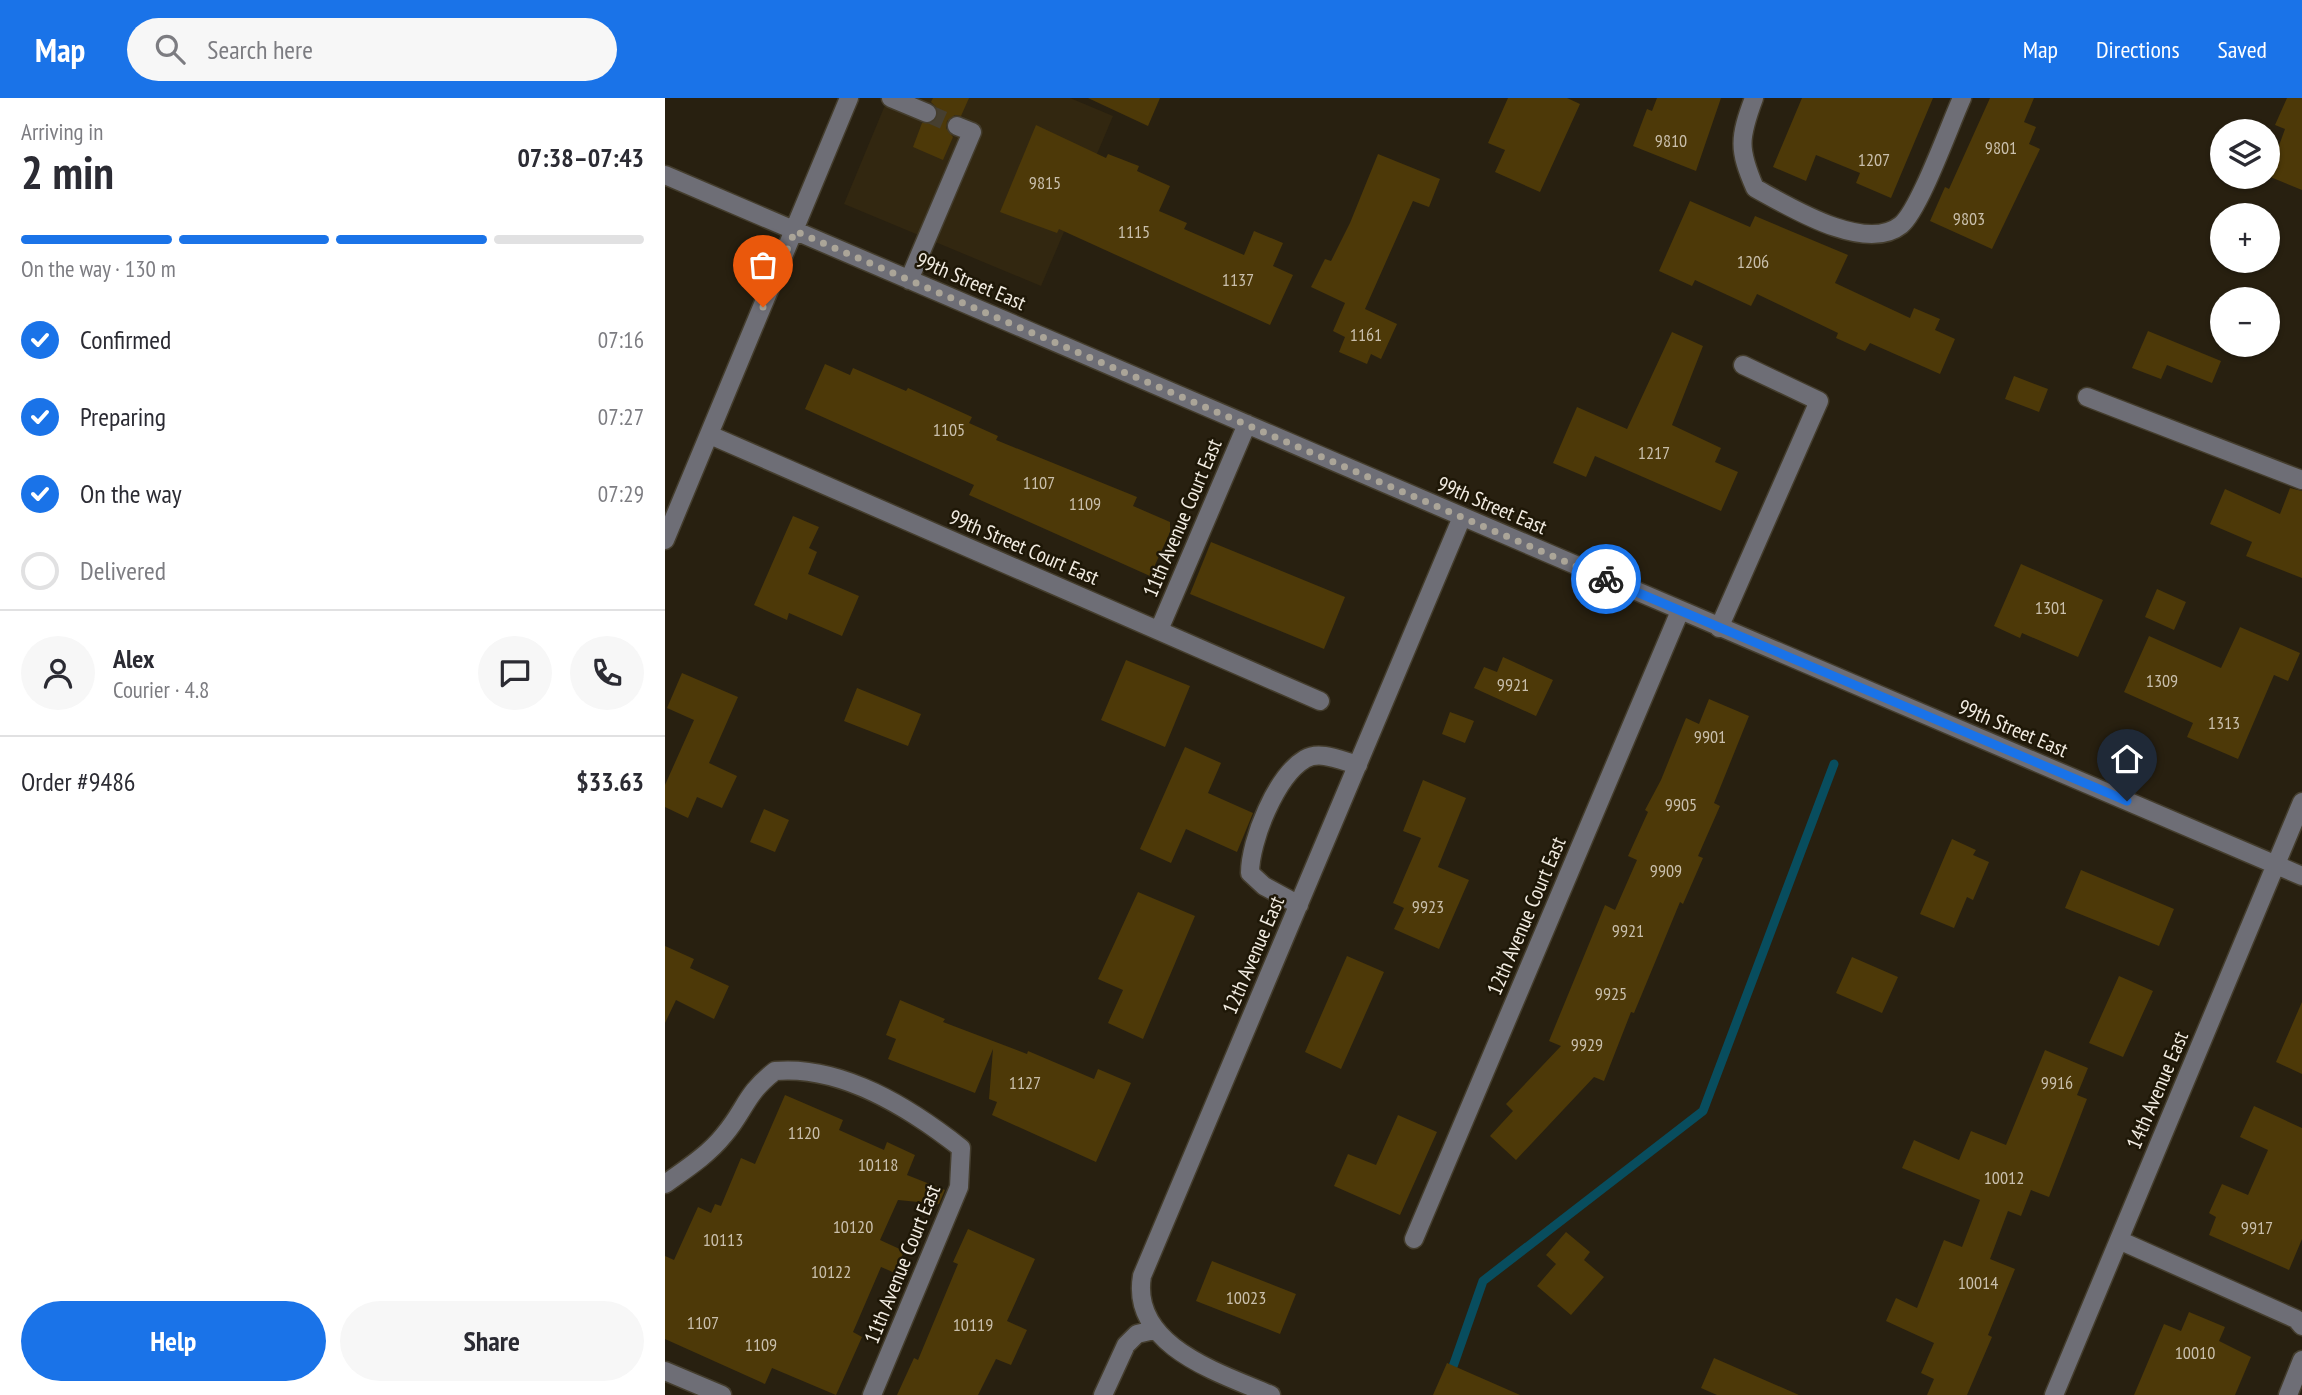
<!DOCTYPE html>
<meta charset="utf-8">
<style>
:root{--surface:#fff;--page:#f7f7f7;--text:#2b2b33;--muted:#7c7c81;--line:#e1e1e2;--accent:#1a73e8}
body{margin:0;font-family:"PT Sans Narrow",sans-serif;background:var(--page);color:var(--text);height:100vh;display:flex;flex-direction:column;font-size:26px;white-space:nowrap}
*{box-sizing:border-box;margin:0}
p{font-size:23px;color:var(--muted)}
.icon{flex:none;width:38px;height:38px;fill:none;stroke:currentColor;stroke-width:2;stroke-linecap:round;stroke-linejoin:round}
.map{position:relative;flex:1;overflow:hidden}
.drawer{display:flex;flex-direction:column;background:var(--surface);width:665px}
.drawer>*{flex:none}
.buttons{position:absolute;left:1545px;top:21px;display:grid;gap:14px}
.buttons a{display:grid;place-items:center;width:70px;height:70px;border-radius:50%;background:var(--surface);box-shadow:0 2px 5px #0004;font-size:35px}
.pin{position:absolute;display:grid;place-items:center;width:60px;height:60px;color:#fff;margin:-72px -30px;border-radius:50% 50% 50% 0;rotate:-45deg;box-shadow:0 0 7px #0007}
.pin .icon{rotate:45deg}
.courier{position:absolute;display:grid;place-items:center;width:70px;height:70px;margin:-35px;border:5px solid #1a73e8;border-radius:50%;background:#fff;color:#222;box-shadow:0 2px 9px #0007}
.summary em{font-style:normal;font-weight:800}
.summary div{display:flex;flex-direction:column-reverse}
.summary{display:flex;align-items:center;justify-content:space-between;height:119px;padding:0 21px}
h1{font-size:46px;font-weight:800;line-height:52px}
.bar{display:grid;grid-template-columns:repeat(4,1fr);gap:10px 7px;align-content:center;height:84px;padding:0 21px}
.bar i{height:9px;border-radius:5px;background:var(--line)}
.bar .active{background:var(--accent)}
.bar p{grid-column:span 4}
.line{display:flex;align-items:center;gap:18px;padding:0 21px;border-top:2px solid var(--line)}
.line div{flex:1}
.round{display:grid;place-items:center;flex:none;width:74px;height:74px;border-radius:37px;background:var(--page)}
ol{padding:0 21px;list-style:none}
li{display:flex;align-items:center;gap:21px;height:77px}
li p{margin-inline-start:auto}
li .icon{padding:7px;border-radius:50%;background:var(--accent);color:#fff;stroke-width:4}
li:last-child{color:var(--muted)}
li i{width:38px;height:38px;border:4px solid var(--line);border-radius:50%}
.cta{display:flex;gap:14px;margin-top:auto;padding:14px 21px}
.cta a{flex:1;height:80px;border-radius:42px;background:var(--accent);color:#fff;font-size:28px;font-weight:800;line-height:80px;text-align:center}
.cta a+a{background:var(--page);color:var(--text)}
header{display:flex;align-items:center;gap:42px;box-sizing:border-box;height:98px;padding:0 35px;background:var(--accent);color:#fff}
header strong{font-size:33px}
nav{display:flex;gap:38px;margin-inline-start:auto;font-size:24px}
.search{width:490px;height:63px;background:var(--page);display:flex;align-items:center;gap:18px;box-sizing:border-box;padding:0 24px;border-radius:38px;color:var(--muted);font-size:26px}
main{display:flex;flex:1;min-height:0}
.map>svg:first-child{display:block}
.built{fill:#322710}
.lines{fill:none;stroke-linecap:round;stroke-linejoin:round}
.stream{stroke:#084d5e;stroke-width:9}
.building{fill:#4d3908}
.minor-tunnel{stroke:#463f30;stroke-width:18;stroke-dasharray:18 9;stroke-linecap:butt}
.minor-casing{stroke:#443d2d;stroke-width:21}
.minor{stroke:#6e6e76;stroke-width:18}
.done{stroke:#aba598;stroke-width:7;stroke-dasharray:0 12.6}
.route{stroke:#1a73e8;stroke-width:9}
.labels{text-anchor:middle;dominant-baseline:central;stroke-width:5;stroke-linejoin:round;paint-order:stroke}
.number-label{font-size:18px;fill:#c9bfac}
.street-label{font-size:21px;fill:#f2ece2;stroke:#1e1707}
</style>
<header>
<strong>Map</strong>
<div class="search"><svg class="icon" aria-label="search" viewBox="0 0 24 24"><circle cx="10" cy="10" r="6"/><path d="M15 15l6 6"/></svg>Search here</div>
<nav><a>Map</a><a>Directions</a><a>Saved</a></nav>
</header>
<main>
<section class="drawer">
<div class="summary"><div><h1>2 min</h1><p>Arriving in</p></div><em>07:38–07:43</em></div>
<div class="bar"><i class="active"></i><i class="active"></i><i class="active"></i><i></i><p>On the way · 130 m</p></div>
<ol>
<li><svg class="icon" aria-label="check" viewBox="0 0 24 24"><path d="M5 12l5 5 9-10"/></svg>Confirmed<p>07:16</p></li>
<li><svg class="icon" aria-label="check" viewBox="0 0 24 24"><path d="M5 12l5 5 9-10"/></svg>Preparing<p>07:27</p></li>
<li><svg class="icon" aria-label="check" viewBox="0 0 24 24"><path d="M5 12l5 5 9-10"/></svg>On the way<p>07:29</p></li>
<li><i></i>Delivered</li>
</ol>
<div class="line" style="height:126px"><a class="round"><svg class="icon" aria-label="person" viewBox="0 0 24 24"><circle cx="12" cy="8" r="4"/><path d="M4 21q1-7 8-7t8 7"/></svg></a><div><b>Alex</b><p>Courier · 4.8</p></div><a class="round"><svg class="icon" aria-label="chat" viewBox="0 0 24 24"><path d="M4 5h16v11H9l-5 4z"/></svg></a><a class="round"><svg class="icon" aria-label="phone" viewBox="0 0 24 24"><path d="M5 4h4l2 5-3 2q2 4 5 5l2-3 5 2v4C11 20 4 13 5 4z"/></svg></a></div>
<div class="line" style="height:91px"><div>Order #9486</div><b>$33.63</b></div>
<div class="cta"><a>Help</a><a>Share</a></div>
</section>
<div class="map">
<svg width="1637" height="1297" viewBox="0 0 1637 1297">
<rect width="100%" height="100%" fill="#282010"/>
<!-- built -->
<path class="built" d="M223 0H405L448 18 376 188 179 106Z"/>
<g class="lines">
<!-- stream -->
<path class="stream" d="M778 1297 818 1183 1038 1013 1169 666"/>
</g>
<!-- building -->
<path class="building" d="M268 0H304L296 18 290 17 282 23 281 30 288 39 278 62 248 49 257 25 268 24 273 19 271 9 266 4Z
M423 0H495L483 28Z
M843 0H902L915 6 875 94 830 74 840 52 823 45Z
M992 0H1056L1031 73 968 48 982 11 987 13Z
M1137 0H1268L1226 100 1191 85 1195 75 1151 57 1141 83 1108 69Z
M1325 0H1369L1359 24 1371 29 1364 46 1375 51 1327 151 1265 123 1280 89 1284 91Z
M1622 0H1637V92L1603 78 1620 31 1610 27Z
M371 27 441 60 443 56 474 68 472 73 505 88 494 113 522 125 519 131 579 157 589 133 618 145 608 168 628 177 605 227 394 131 392 135 335 114Z
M713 56 775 81 764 109 748 103 700 211 732 226 716 261 706 256 702 266 674 254 680 239 668 233 680 205 646 189 660 161 666 163 685 125Z
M1025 103 1085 129 1090 118 1183 157 1170 185 1245 220 1249 210 1275 221 1270 232 1290 241 1275 276 1205 245 1200 253 1171 240 1173 235 1092 196 1086 208 1030 182 1027 188 994 173Z
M1483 233 1556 263 1547 285 1502 267 1496 281 1467 270Z
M1007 234 1038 248 1007 327 1056 350 1050 364 1073 374 1056 413 930 358 921 379 888 365 912 309 962 331Z
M160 266 185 277 188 270 241 293 243 290 307 319 304 325 333 338 331 342 472 399 468 408 505 424V434L485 478 304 397 309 387 140 311Z
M1349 278 1383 291 1374 314 1340 301Z
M1625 390 1637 393V480L1581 458 1587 444 1545 426 1560 391 1615 416Z
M128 418 154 429 144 450 152 454 143 476 194 498 177 538 124 515 122 522 89 507Z
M546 444 680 499 659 551 525 496Z
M1356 466 1438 502 1413 559 1357 535 1355 540 1329 528Z
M1492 491 1521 504 1509 532 1480 519Z
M1575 529 1635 555 1623 583 1609 577 1573 661 1522 639 1528 625 1459 594 1484 538 1556 570Z
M838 559 888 582 871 618 809 590 819 569 832 574Z
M461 562 525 588 500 649 436 622Z
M17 575 73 599 44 665 72 678 57 710 32 699 23 720 0 709V687L29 622 2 610Z
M192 590 256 616 243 648 179 623Z
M1044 601 1084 618 1049 705 1055 708 1033 758 1038 760 1018 806 1015 804 969 915 966 914 939 983 929 979 851 1062 825 1038 848 1013 841 1006 896 948 884 943 940 807 950 812 972 762 963 758 983 714 980 712 996 682 1021 620 1034 626Z
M785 614 809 623 800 645 777 636Z
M520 649 556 665 543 695 588 715 572 754 521 731 506 765 475 751Z
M758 682 801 700 773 769 804 782 774 851 729 831 739 810 728 805 756 740 738 733Z
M99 711 124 722 110 754 85 744Z
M1287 741 1311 752 1308 757 1324 764 1308 802 1302 799 1289 830 1255 816Z
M1416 772 1509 811 1494 848 1400 810Z
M473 794 530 818 478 941 443 925 458 892 433 881Z
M0 848 29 861 25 870 64 888 49 921 11 902 0 925Z
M682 858 719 874 676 971 640 954Z
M1187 859 1233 879 1217 915 1171 895Z
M1454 878 1488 893 1458 959 1424 945Z
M235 902 280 921 278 924 362 956 363 953 429 981 433 971 466 985 431 1064 327 1017 332 1004 324 1001 328 951 310 995 223 961 231 941 221 937Z
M1637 904V976L1611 964Z
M1380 952 1423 970 1412 997 1422 1001 1384 1099 1366 1092 1356 1118 1343 1113 1325 1161 1350 1171 1323 1237 1327 1239 1302 1297H1262L1269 1281 1256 1275 1269 1245 1221 1223 1231 1200 1252 1210 1279 1142 1297 1149 1315 1102 1237 1070 1249 1042 1294 1062 1306 1033 1341 1047Z
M120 997 178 1022 174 1032 219 1052 222 1044 250 1057 242 1077 280 1092 274 1106 233 1102 215 1142 239 1153 230 1175 216 1169 188 1234 197 1239 171 1297 107 1270 100 1286 0 1241V1158L9 1162 33 1109 46 1115 50 1106 56 1108 76 1060 90 1066Z
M1589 1008 1637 1030V1141L1624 1172 1544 1137 1551 1119 1544 1115 1557 1086 1583 1097 1603 1052 1575 1039Z
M733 1017 772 1034 735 1117 669 1088 683 1056 711 1067Z
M303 1131 370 1161 342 1223 362 1232 346 1267 331 1261 313 1297H232L249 1260 253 1262 293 1166 288 1164Z
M901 1134 925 1154 919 1162 939 1179 906 1217 872 1188 891 1166 881 1157Z
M547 1163 631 1196 615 1236 531 1203Z
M1524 1214 1560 1229 1554 1243 1586 1259 1570 1297H1469L1499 1226 1516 1233Z
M1049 1260 1134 1297H1052L1036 1290Z
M782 1265 855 1297H768Z"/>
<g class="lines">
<!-- minor-tunnel -->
<path class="minor-tunnel" d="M262 15 292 28"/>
<!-- minor casing -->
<g class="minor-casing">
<path id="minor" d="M226 0 262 15
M1089 0C1074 40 1073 51 1090 90 1123 108 1200 156 1236 127 1255 111 1285 26 1297 0
M0 77 1637 778
M244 182 307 34 292 28
M1422 299 1637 382
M45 337 655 603
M0 442 184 0
M1054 530 1154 303 1078 267
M494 532 582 326
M634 807 599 788 585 775C585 743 611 678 640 661 655 652 677 663 693 667
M0 1086C21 1071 43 1057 59 1037 81 1011 80 996 110 973 177 967 245 1010 296 1050L294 1089 207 1297
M749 1141 1015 513
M1456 1143 1631 1221 1637 1228
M0 1273 57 1297
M438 1297 461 1247 472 1236 489 1232
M606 1297C555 1275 465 1248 477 1178L797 419
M1389 1297 1637 704
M1623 1297 1637 1262"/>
</g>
<!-- minor -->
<use href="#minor" class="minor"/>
</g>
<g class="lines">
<!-- done -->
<path class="done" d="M98 209 130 133 941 481"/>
<!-- route -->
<path class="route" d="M941 481 1462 703"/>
</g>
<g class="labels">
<!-- number labels -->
<g class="number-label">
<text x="1006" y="42">9810</text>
<text x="1336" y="49">9801</text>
<text x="1209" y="61">1207</text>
<text x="380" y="84">9815</text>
<text x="1304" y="120">9803</text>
<text x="469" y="133">1115</text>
<text x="1088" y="163">1206</text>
<text x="573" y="181">1137</text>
<text x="701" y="236">1161</text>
<text x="284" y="331">1105</text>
<text x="989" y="354">1217</text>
<text x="374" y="384">1107</text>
<text x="420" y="405">1109</text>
<text x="1386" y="509">1301</text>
<text x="1497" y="582">1309</text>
<text x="848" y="586">9921</text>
<text x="1559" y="624">1313</text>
<text x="1045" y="638">9901</text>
<text x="1016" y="706">9905</text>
<text x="1001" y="772">9909</text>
<text x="763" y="808">9923</text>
<text x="963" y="832">9921</text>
<text x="946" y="895">9925</text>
<text x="922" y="946">9929</text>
<text x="360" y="984">1127</text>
<text x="1392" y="984">9916</text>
<text x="139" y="1034">1120</text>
<text x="213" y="1066">10118</text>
<text x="1339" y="1079">10012</text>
<text x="188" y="1128">10120</text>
<text x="1592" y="1129">9917</text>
<text x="58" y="1141">10113</text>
<text x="166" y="1173">10122</text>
<text x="1313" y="1184">10014</text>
<text x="581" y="1199">10023</text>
<text x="38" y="1224">1107</text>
<text x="308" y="1226">10119</text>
<text x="96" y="1246">1109</text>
<text x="1530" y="1254">10010</text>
</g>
<!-- street labels -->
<g class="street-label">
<text transform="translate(306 183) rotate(23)">99th Street East</text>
<text transform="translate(827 407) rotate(23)">99th Street East</text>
<text transform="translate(517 420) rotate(-67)">11th Avenue Court East</text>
<text transform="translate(359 449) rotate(23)">99th Street Court East</text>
<text transform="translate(1348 630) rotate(23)">99th Street East</text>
<text transform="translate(861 818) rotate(-67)">12th Avenue Court East</text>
<text transform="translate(588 857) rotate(-67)">12th Avenue East</text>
<text transform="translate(1492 992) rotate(-67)">14th Avenue East</text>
<text transform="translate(237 1166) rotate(-68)">11th Avenue Court East</text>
</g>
</g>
</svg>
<div class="buttons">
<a><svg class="icon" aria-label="layers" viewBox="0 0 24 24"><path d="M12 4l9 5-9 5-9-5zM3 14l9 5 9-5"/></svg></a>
<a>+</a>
<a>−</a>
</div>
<div class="pin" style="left:98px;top:209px;background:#ea580c"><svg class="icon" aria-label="bag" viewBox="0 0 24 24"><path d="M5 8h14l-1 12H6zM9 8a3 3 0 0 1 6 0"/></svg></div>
<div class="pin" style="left:1462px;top:703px;background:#1f2937"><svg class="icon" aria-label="home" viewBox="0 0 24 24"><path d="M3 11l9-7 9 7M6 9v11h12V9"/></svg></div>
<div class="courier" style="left:941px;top:481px"><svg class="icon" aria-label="bike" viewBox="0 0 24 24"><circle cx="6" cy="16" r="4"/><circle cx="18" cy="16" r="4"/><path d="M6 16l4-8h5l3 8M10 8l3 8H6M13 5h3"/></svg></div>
</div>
</main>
